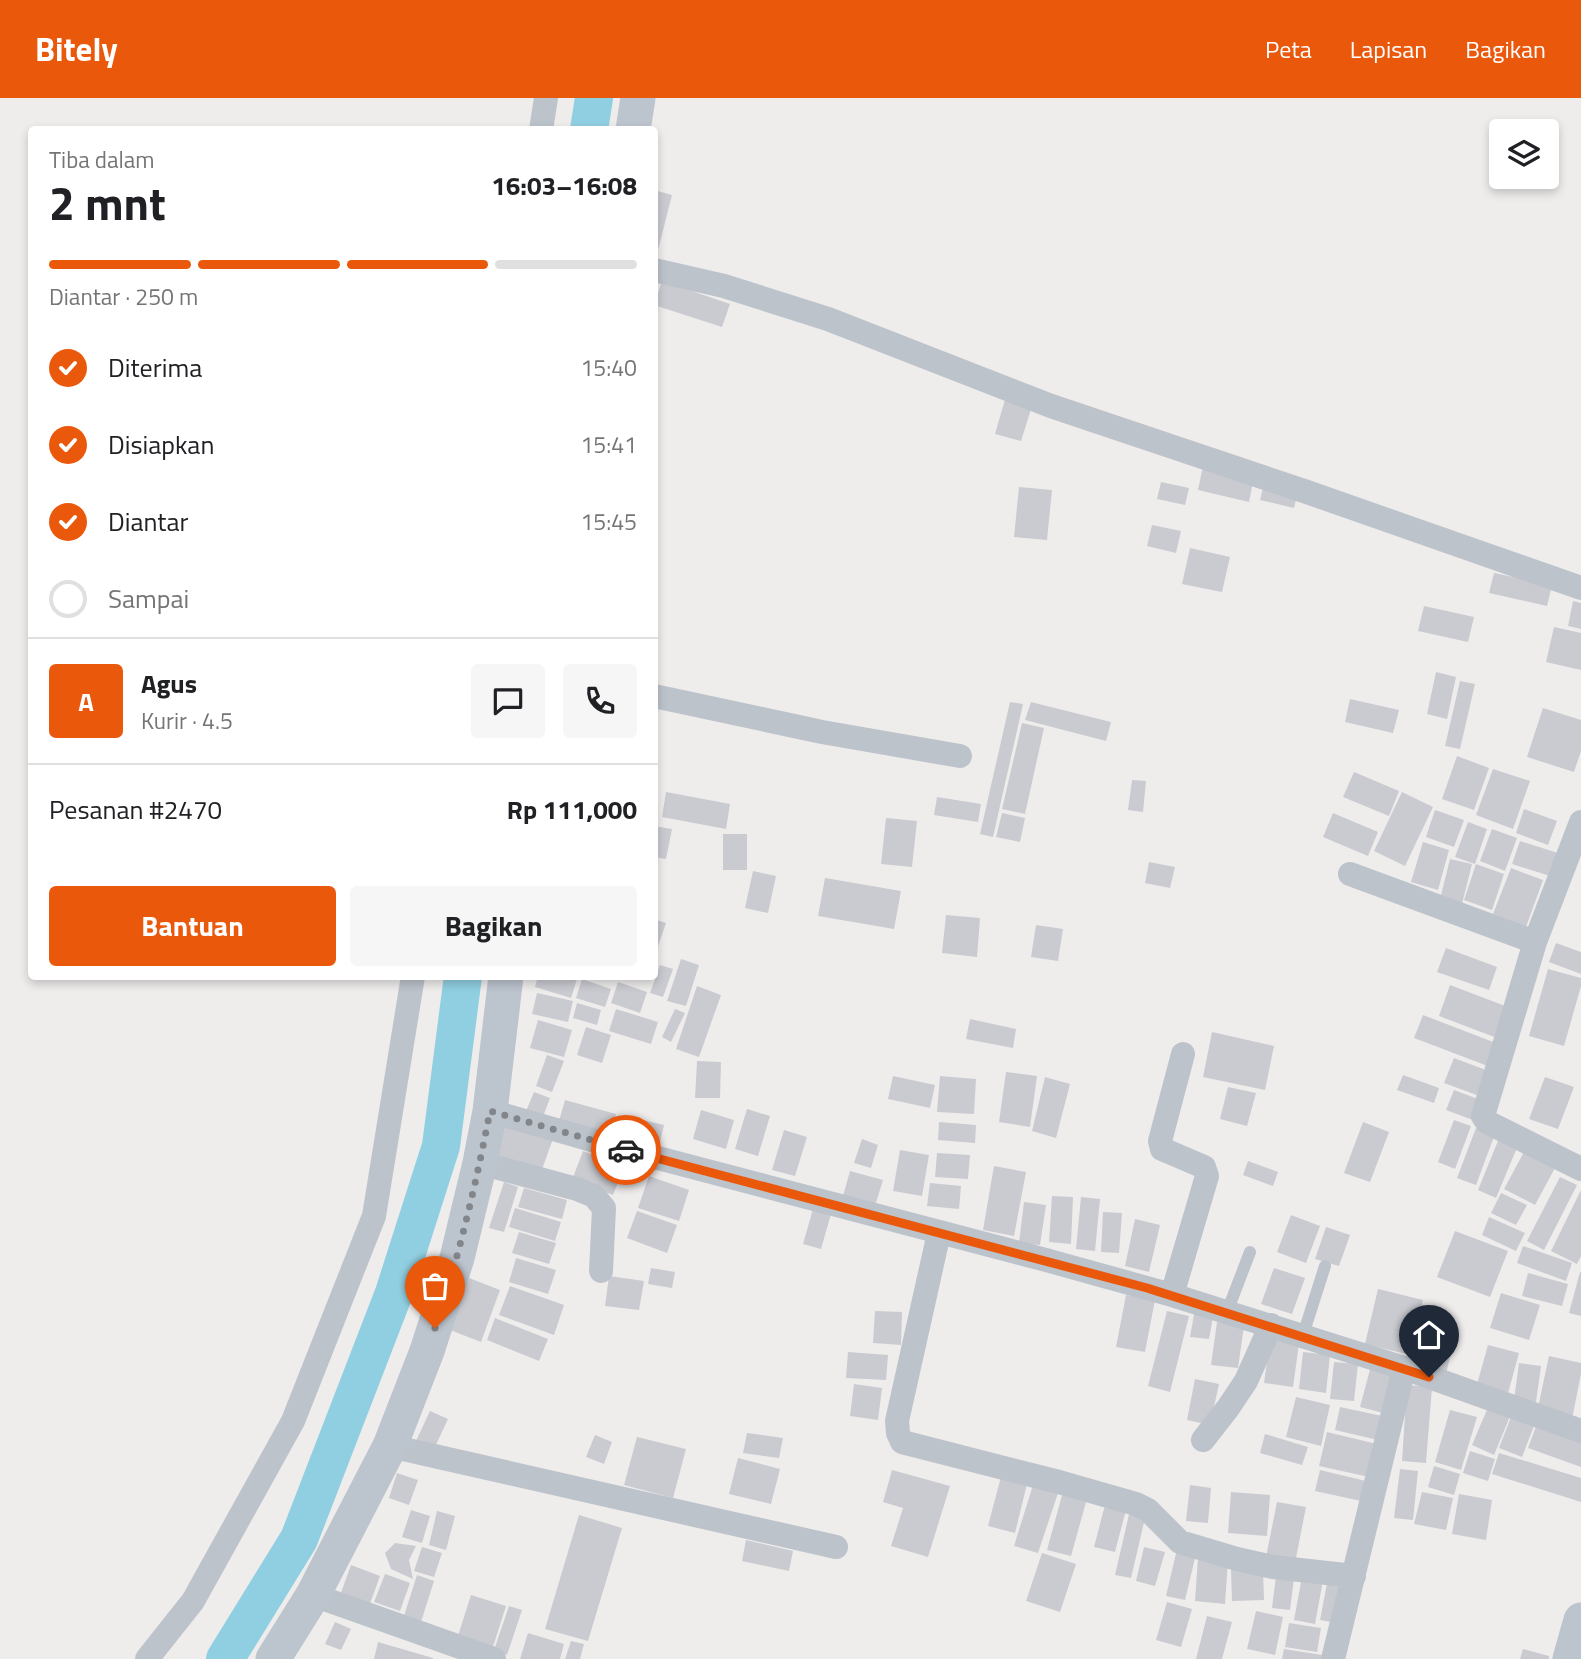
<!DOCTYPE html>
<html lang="id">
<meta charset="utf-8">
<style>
:root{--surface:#fff;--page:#f6f6f6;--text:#202124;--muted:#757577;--line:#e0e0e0;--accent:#ea580c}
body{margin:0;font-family:"Titillium Web",sans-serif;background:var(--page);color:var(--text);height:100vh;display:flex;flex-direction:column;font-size:26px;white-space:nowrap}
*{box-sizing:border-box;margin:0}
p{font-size:23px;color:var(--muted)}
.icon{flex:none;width:38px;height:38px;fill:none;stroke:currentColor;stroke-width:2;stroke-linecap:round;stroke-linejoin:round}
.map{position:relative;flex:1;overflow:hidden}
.sheet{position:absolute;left:28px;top:28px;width:630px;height:854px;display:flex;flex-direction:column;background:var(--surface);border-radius:7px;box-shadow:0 4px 10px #0003}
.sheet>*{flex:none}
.fabs{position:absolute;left:1489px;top:21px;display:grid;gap:14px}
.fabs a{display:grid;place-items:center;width:70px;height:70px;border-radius:7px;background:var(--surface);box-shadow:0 4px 10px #0003;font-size:35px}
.pin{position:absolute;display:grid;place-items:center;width:60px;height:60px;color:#fff;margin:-72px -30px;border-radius:50% 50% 50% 0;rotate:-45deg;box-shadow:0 0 7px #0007}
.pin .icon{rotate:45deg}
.courier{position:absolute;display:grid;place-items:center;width:70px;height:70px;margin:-35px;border:5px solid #ea580c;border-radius:50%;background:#fff;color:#222;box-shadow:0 2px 9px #0007}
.headline em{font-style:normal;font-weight:700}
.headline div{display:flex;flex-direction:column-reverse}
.headline{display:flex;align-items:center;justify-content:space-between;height:119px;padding:0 21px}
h1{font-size:46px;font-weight:700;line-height:52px}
.bar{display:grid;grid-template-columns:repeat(4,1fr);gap:10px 7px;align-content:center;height:84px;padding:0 21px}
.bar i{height:9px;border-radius:5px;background:var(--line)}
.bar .selected{background:var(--accent)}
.bar p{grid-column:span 4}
.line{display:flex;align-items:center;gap:18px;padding:0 21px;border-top:2px solid var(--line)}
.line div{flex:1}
.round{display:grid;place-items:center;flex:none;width:74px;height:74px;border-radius:7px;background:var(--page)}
ol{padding:0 21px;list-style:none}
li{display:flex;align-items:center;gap:21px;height:77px}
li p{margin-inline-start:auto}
li .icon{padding:7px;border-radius:50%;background:var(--accent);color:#fff;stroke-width:4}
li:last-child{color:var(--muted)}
li i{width:38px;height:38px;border:4px solid var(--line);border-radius:50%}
.cta{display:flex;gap:14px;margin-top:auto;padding:14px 21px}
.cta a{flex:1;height:80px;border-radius:7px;background:var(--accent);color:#fff;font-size:28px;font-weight:700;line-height:80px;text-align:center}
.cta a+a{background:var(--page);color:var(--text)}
header{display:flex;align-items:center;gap:42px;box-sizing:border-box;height:98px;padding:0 35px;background:var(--accent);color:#fff}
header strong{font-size:33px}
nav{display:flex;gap:38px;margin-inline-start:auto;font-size:24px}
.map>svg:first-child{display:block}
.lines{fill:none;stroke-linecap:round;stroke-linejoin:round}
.river{stroke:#90cfe1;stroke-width:38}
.building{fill:#cacbd1}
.lane{stroke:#bcc3ca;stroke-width:12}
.street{stroke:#bcc3ca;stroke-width:24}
.secondary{stroke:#bcc4ce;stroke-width:35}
.done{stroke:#82868b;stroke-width:7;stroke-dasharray:0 12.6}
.route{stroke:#ea580c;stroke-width:9}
</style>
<header>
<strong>Bitely</strong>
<nav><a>Peta</a><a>Lapisan</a><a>Bagikan</a></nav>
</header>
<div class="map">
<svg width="1581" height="1561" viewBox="0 0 1581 1561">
<rect width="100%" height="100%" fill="#efecec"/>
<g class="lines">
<!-- river -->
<path class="river" d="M589 32 594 0
M225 1561 299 1441 394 1195 441 1048 463 878"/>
</g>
<!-- building -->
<path class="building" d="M654 92 672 97 655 164H654Z
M662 183 730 206 722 229 654 207Z
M1006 298 1033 305 1021 343 995 336Z
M1203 368 1254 379 1249 404 1198 392Z
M1161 384 1189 390 1185 407 1157 401Z
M1264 386 1298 393 1294 410 1260 402Z
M1019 389 1052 392 1047 442 1014 439Z
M1152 427 1181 433 1176 455 1147 448Z
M1190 450 1230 459 1222 494 1182 486Z
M1494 475 1552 487 1547 508 1489 495Z
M1573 503 1581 505V531L1568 528Z
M1424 508 1474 519 1468 544 1418 533Z
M1554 529 1581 535V572L1546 564Z
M1436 574 1456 579 1447 621 1427 616Z
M1460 583 1475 586 1460 651 1445 648Z
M1350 601 1399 612 1393 635 1345 624Z
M1010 604 1023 606 993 739 980 736Z
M1031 604 1111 624 1106 643 1025 622Z
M1543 610 1581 622V653L1574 674 1527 659Z
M1022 625 1044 630 1025 716 1002 711Z
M1457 658 1489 670 1474 712 1442 701Z
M1493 671 1530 683 1513 731 1476 717Z
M1354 674 1399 693 1389 718 1343 699Z
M1132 682 1146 683 1143 714 1128 712Z
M666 694 730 706 726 731 662 719Z
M1402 694 1433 709 1405 768 1374 753Z
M937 699 981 706 978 724 934 717Z
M1524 711 1557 723 1548 747 1516 735Z
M1435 712 1464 722 1454 749 1426 739Z
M1002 715 1025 720 1020 744 996 739Z
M1333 715 1378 734 1368 758 1323 739Z
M886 720 917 723 912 769 881 766Z
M1468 724 1487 731 1475 766 1455 759Z
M654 728 672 731 666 761 654 759Z
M1492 731 1517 740 1505 773 1480 763Z
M723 736H747V772H723Z
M1520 743 1558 755 1550 778 1512 766Z
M1423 744 1449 752 1438 792 1411 784Z
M1450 761 1472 766 1462 806 1440 801Z
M1149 764 1175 769 1170 790 1145 785Z
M1476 766 1504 776 1492 812 1464 802Z
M1511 770 1543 782 1526 829 1493 816Z
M753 773 776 778 768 815 745 810Z
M825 780 901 793 894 831 818 818Z
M946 817 980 820 977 859 942 855Z
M654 821 666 825 655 857H654Z
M1036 827 1063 831 1058 863 1031 859Z
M1556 845 1581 854V876L1549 864Z
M1446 850 1497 869 1489 892 1437 874Z
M681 861 699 867 686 908 667 903Z
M660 867 673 871 663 899 650 895Z
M1548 871 1581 880V888L1564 948 1529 938Z
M538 878H578L571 900 535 889Z
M582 881 611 891 605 909 576 900Z
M618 884 647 894 640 915 611 905Z
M1450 887 1508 909 1497 940 1439 918Z
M697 888 721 897 699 959 676 951Z
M537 895 573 903 568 924 532 916Z
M577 905 601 912 597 927 573 920Z
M616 911 658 924 651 946 609 933Z
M675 911 685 915 671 944 662 939Z
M1423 917 1501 947 1493 970 1414 940Z
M970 921 1016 931 1013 950 966 941Z
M538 922 572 932 564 959 530 950Z
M586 929 611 937 602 965 577 957Z
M1212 934 1274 948 1265 992 1203 979Z
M547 957 564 963 552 994 536 988Z
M1454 960 1491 974 1482 999 1444 985Z
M697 963 721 964 720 1000H695Z
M1006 974 1037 978 1030 1029 999 1024Z
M1403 977 1439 990 1434 1005 1397 992Z
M893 978 935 987 930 1010 888 1001Z
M940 978 976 981 974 1016 937 1014Z
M1045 979 1070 986 1056 1040 1032 1033Z
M1545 979 1574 989 1558 1031 1529 1021Z
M1228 989 1256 995 1247 1028 1220 1021Z
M1454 992 1481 1002 1473 1022 1446 1012Z
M534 994 550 1000 541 1024 524 1018Z
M565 1002 616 1016 609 1044 557 1030Z
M747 1011 770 1018 758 1058 735 1051Z
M701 1012 734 1022 726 1051 693 1041Z
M508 1019 555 1035 539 1080 492 1064Z
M634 1020 664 1027 658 1052 628 1045Z
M1454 1022 1471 1028 1455 1071 1438 1064Z
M939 1024 976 1027 975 1045 938 1042Z
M1363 1024 1389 1034 1370 1084 1344 1075Z
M1476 1030 1495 1036 1476 1087 1457 1080Z
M784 1032 807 1039 795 1078 772 1072Z
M1500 1038 1519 1045 1496 1100 1478 1092Z
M862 1041 878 1047 871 1070 854 1065Z
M900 1052 929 1057 922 1098 893 1093Z
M1525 1052 1556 1068 1535 1107 1504 1091Z
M583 1053 624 1069 613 1097 572 1082Z
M937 1055 970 1057 968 1081 935 1079Z
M1248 1063 1278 1074 1273 1088 1243 1077Z
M994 1068 1026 1074 1014 1138 983 1132Z
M850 1073 883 1082 875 1108 843 1098Z
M649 1078 689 1092 679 1123 638 1110Z
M1560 1079 1577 1087 1544 1152 1527 1143Z
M504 1084 518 1089 504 1134 489 1130Z
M930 1085 961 1088 959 1111 927 1108Z
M524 1090 567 1102 562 1121 518 1109Z
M1581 1092V1158L1577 1166 1551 1153Z
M1501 1095 1527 1107 1516 1127 1491 1115Z
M1052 1098 1073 1099 1071 1146 1049 1144Z
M1081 1099 1100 1101 1095 1153 1076 1151Z
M815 1104 833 1109 821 1151 803 1146Z
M1024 1104 1046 1107 1040 1147 1019 1145Z
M515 1110 561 1124 555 1143 509 1129Z
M637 1113 677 1127 667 1155 627 1140Z
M1103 1114 1122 1115 1119 1155 1101 1154Z
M1291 1117 1320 1128 1306 1165 1277 1154Z
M1489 1119 1525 1135 1516 1153 1482 1137Z
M1135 1121 1160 1127 1149 1174 1125 1168Z
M1326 1129 1350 1137 1339 1168 1315 1161Z
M1455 1133 1508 1153 1490 1199 1437 1179Z
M519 1134 556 1145 549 1166 512 1155Z
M1523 1148 1572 1165 1566 1183 1517 1165Z
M516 1160 556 1172 548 1196 509 1184Z
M651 1170 675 1174 672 1190 648 1186Z
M1274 1170 1305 1180 1292 1216 1261 1206Z
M1580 1174H1581V1218L1569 1215Z
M1528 1175 1568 1186 1562 1208 1522 1198Z
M609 1178 644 1183 639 1212 605 1208Z
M469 1180 500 1192 481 1244 450 1232Z
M510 1188 564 1207 554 1237 499 1217Z
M1378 1191 1423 1202 1410 1257 1365 1246Z
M1501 1195 1540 1207 1529 1242 1490 1230Z
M1126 1197 1155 1202 1145 1254 1116 1249Z
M1195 1211 1214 1214 1209 1241 1190 1239Z
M875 1213 902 1214 901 1247 873 1245Z
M1167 1213 1189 1218 1170 1294 1148 1288Z
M495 1220 548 1241 539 1263 487 1242Z
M1217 1224 1244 1228 1238 1270 1211 1267Z
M1270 1242 1299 1246 1293 1289 1264 1285Z
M1418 1243 1452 1250 1446 1276 1412 1268Z
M1488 1247 1519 1255 1507 1299 1476 1290Z
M848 1254 888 1257 886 1282 846 1280Z
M1303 1254 1330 1257 1326 1295 1299 1291Z
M1549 1258 1581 1265V1276L1572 1321 1537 1314Z
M1334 1264 1358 1266 1354 1303 1330 1301Z
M1372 1264 1399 1272 1387 1316 1360 1309Z
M1519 1265 1541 1268 1536 1304 1514 1301Z
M1195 1281 1219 1286 1210 1327 1187 1322Z
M854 1286 882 1290 878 1322 850 1318Z
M1407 1287 1432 1289 1426 1365 1402 1363Z
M1296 1299 1330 1307 1321 1348 1286 1339Z
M1489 1307 1511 1316 1494 1357 1472 1347Z
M1340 1309 1387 1319 1382 1343 1335 1332Z
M1450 1312 1477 1319 1461 1372 1435 1364Z
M430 1313 448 1321 434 1351 416 1343Z
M1511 1319 1534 1328 1522 1359 1499 1350Z
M1538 1323 1581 1338V1369L1528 1350Z
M1327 1334 1377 1346 1369 1379 1319 1368Z
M747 1335 783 1340 779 1360 743 1355Z
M1265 1336 1308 1349 1302 1367 1260 1355Z
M595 1337 612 1344 604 1366 586 1359Z
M637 1339 686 1351 673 1400 624 1387Z
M1470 1353 1495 1361 1488 1383 1463 1375Z
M1499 1355 1581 1380V1404L1492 1376Z
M738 1360 780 1371 771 1406 729 1396Z
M1434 1368 1460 1376 1454 1397 1428 1389Z
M1400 1371 1418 1373 1413 1422 1394 1420Z
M892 1372 950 1388 928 1459 891 1448 903 1410 883 1404Z
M1320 1372 1366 1383 1361 1403 1315 1393Z
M397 1375 418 1382 409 1407 389 1400Z
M1002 1375 1028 1382 1015 1435 988 1428Z
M1033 1387 1058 1395 1038 1455 1014 1448Z
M1190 1387 1211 1390 1208 1425 1186 1423Z
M1064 1390 1088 1397 1071 1458 1047 1452Z
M1231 1394 1270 1397 1267 1438 1228 1435Z
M1422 1394 1453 1400 1446 1432 1414 1426Z
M1459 1396 1492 1402 1486 1442 1452 1436Z
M1277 1404 1306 1409 1294 1470 1265 1464Z
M1105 1407 1126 1412 1115 1454 1094 1449Z
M411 1412 430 1418 422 1445 402 1439Z
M1130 1412 1146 1416 1131 1480 1115 1477Z
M437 1413 455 1418 446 1452 429 1447Z
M579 1417 622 1430 588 1543 545 1531Z
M746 1442 793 1453 789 1473 742 1463Z
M395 1445 416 1448 409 1462 413 1481 391 1471 385 1455Z
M422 1449 442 1455 434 1479 414 1473Z
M1144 1449 1165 1454 1155 1488 1136 1483Z
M1177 1451 1196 1456 1185 1502 1166 1498Z
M1042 1455 1076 1466 1060 1514 1026 1503Z
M1198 1460 1228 1462 1225 1506 1195 1503Z
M351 1467 380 1478 367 1514 338 1503Z
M1263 1471 1264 1502 1232 1503 1231 1472Z
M1303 1473 1324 1477 1315 1526 1294 1522Z
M385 1476 410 1485 400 1513 374 1504Z
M417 1477 434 1483 420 1527 403 1521Z
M1276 1478 1294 1480 1290 1512 1272 1510Z
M1328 1480 1345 1484 1337 1525 1320 1522Z
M471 1497 506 1508 491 1555 456 1544Z
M1167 1504 1192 1511 1181 1549 1156 1542Z
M509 1508 522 1512 507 1557 494 1552Z
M1256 1513 1283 1519 1275 1557 1247 1551Z
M1207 1518 1232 1524 1222 1561H1196Z
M335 1524 351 1531 341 1552 325 1546Z
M1289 1525 1321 1530 1317 1554 1285 1549Z
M528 1535 564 1546 560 1561H520Z
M571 1543 584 1546 580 1561H565Z
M378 1544 433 1560V1561H374Z
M1284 1551 1322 1557V1561H1282Z
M1523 1551 1549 1558V1561H1520Z"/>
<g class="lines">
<!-- lane -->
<path class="lane" d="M1227 1214 1250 1154
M1303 1237 1325 1168"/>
<!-- street -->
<path class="street" d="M541 32 546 0
M654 172 724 188 828 221 1051 308 1304 393 1581 490
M654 598 822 634 960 658
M1581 724 1535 844 1483 1018 1487 1024 1581 1071
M1350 776 1535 844
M490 1013 616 1049 1046 1162 1172 1197 1404 1270 1581 1333
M480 1065 577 1091 594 1098 604 1110 601 1173
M939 1135 897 1323 898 1335 902 1344 1059 1384 1136 1406 1148 1412 1180 1444 1237 1461 1273 1469 1354 1478
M1172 1197 1207 1078 1204 1069 1162 1051 1160 1043 1183 956
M1203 1342 1228 1310 1246 1283 1271 1227
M390 1348 836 1449
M313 1497 494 1561
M147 1561 193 1503 293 1323 374 1118 413 878
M1333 1561 1404 1270"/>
<!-- secondary -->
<path class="secondary" d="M633 32 638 0
M273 1561 313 1497 390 1348 427 1253 457 1160 480 1065 490 1013 506 878
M1570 1561 1581 1522"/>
</g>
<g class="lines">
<!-- done -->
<path class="done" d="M435 1230C459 1159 476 1086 490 1013L626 1052"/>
<!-- route -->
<path class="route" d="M626 1052 1147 1190 1429 1279"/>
</g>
</svg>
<div class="fabs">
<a><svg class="icon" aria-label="layers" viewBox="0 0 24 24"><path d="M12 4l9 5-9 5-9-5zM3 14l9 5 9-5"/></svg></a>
</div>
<div class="pin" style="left:435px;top:1230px;background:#ea580c"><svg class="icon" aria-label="bag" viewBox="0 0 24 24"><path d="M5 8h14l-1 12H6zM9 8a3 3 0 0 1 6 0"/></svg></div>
<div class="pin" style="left:1429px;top:1279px;background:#1f2937"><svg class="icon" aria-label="home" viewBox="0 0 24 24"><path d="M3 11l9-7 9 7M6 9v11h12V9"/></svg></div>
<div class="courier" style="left:626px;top:1052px"><svg class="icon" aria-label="car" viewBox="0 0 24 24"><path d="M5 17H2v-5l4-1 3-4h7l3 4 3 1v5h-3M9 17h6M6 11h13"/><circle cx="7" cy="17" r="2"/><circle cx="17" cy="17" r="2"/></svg></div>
<section class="sheet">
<div class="headline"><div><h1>2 mnt</h1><p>Tiba dalam</p></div><em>16:03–16:08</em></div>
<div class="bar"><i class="selected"></i><i class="selected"></i><i class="selected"></i><i></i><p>Diantar · 250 m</p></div>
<ol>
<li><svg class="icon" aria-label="check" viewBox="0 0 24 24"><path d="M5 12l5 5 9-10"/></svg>Diterima<p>15:40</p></li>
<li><svg class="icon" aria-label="check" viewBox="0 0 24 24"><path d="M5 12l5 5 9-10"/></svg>Disiapkan<p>15:41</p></li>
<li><svg class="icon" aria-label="check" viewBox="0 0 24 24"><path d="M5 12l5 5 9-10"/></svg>Diantar<p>15:45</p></li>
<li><i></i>Sampai</li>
</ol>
<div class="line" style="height:126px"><b class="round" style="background:var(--accent);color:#fff">A</b><div><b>Agus</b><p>Kurir · 4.5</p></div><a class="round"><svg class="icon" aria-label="chat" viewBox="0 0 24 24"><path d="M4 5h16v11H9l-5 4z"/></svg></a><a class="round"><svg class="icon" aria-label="phone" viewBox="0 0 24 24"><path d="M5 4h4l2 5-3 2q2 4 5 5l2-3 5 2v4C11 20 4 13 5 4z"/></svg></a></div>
<div class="line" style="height:91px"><div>Pesanan #2470</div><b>Rp 111,000</b></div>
<div class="cta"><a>Bantuan</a><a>Bagikan</a></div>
</section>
</div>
